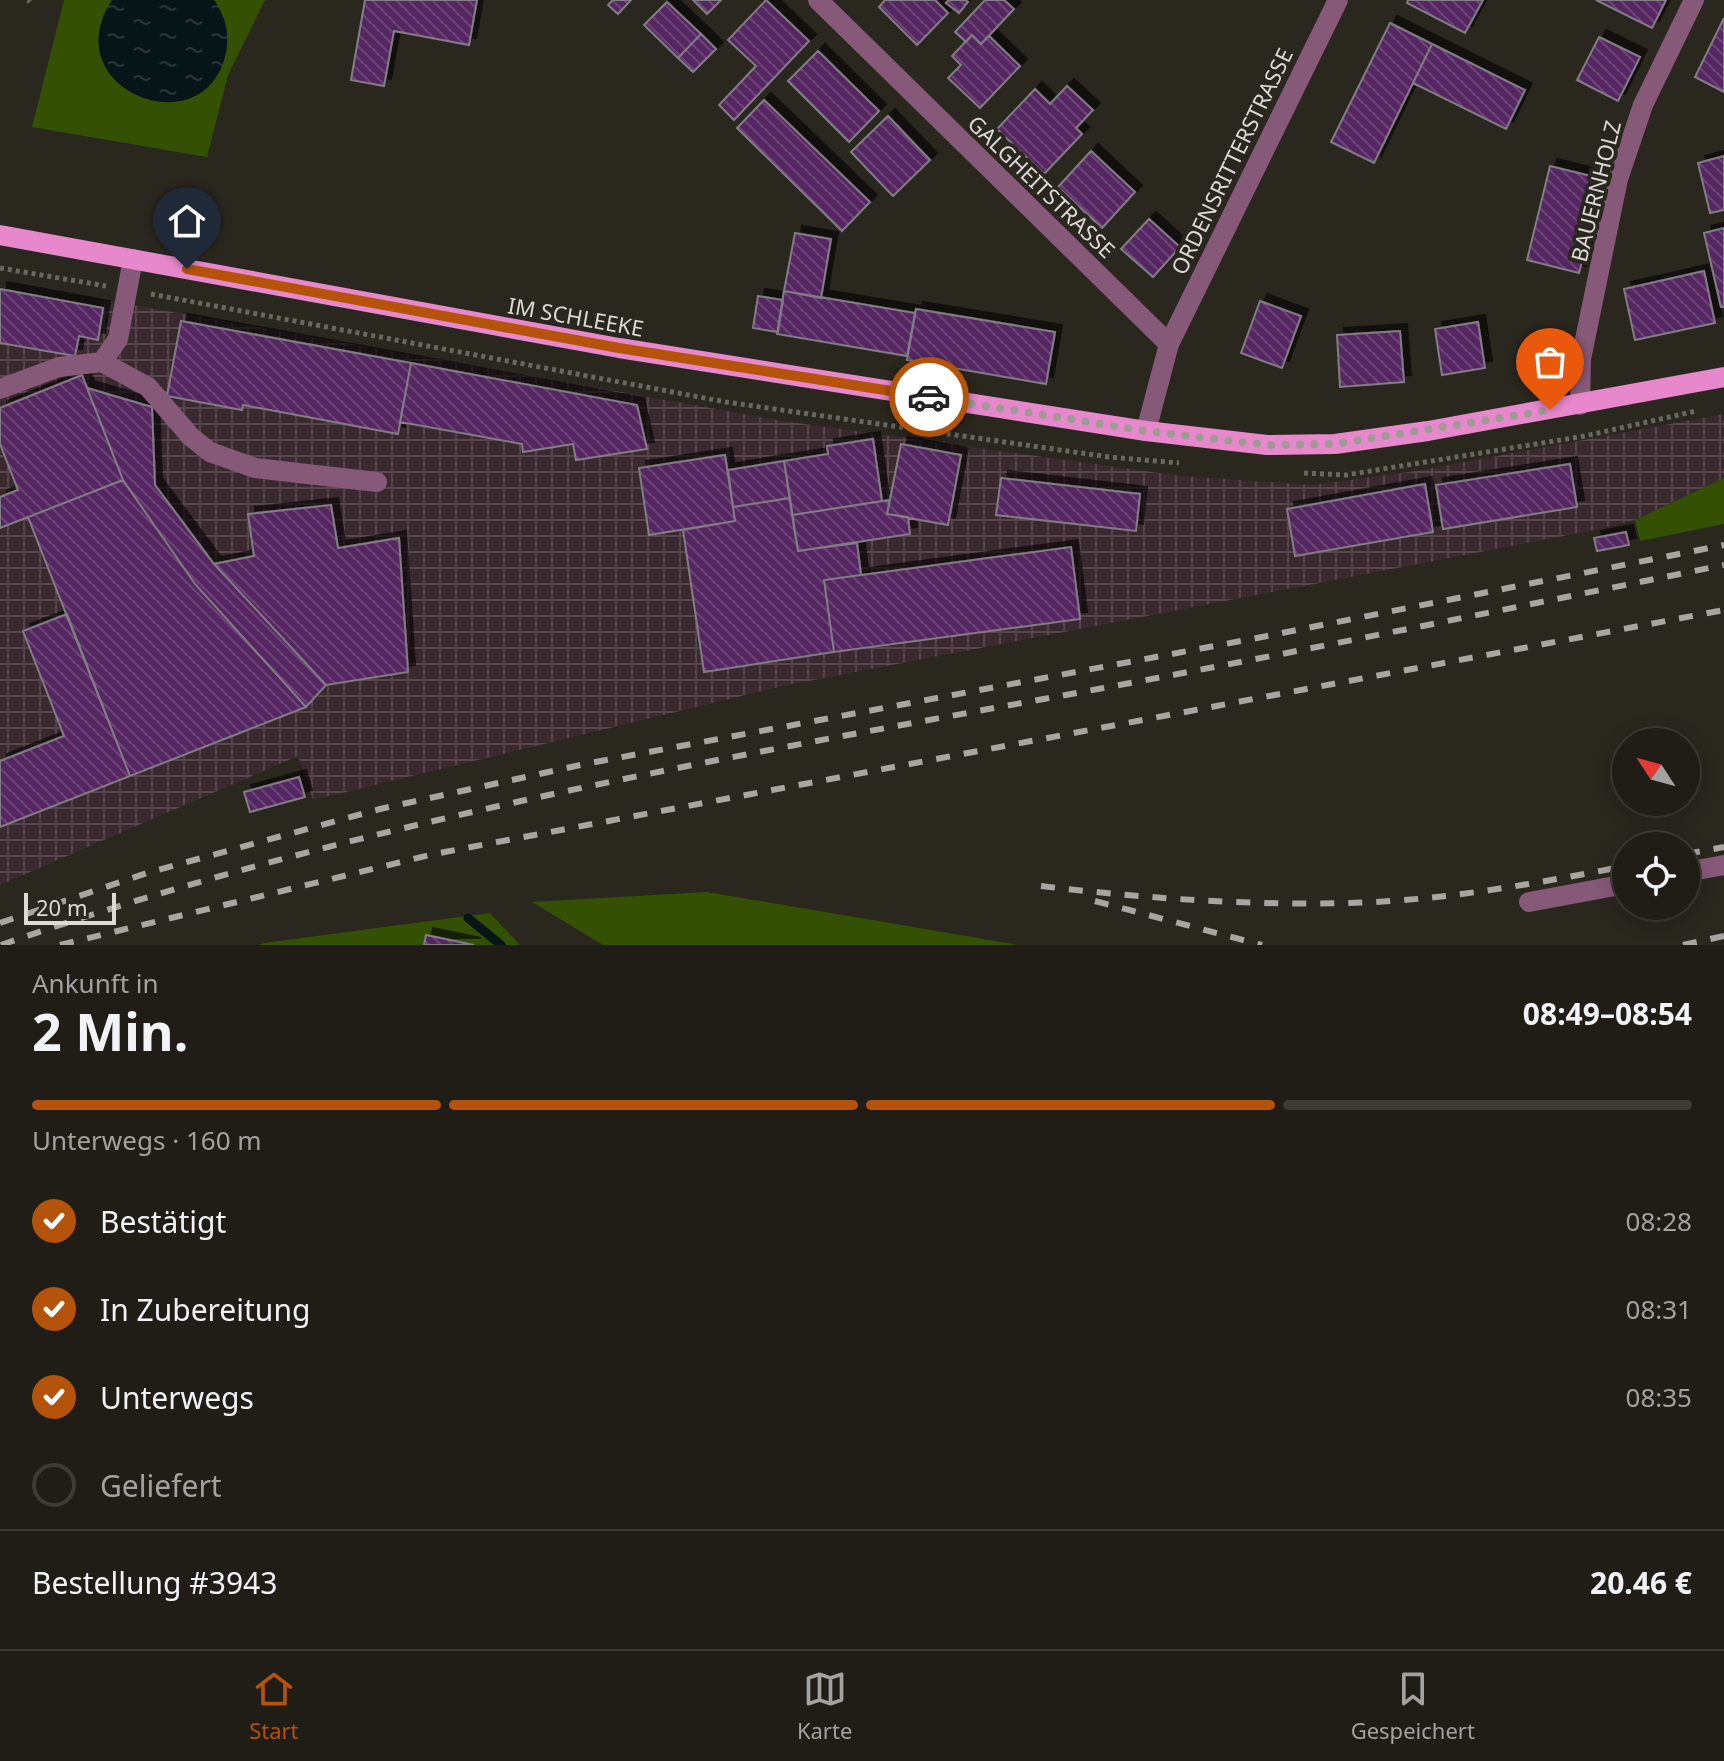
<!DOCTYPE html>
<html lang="de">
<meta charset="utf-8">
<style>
:root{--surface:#201d17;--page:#2d2a24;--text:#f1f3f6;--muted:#a2a2a1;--line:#3d3b36;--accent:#b45309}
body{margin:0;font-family:"Noto Sans",sans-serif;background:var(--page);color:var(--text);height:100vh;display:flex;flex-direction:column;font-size:30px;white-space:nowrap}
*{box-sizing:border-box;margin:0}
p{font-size:26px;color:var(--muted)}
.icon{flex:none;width:44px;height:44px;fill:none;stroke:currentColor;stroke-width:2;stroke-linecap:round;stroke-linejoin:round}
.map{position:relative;height:945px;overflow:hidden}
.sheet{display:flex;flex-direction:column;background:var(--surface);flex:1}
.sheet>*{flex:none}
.needle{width:52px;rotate:306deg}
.buttons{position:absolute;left:1612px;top:728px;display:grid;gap:16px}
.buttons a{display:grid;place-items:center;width:88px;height:88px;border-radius:50%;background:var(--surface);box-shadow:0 4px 20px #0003,0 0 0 2px var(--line);font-size:40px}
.scale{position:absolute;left:24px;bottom:20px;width:92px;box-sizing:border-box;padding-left:8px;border:4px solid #dcdad5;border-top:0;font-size:22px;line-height:28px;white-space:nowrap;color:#dcdad5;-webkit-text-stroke:6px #2a271f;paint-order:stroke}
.pin{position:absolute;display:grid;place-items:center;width:68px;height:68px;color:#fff;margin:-82px -34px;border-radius:50% 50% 50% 0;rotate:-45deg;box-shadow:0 0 8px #0007}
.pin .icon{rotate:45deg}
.courier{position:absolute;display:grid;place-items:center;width:80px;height:80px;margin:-40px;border:6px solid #b45309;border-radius:50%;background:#fff;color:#222;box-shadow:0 2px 10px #0007}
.overview em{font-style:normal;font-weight:700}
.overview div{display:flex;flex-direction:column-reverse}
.overview{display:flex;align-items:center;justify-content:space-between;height:136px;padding:0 32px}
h1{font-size:52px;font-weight:700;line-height:60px}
.bar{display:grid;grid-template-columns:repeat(4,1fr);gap:12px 8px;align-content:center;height:96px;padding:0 32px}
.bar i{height:10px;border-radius:6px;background:var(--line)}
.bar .selected{background:var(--accent)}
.bar p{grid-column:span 4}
.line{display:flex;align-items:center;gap:20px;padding:0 32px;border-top:2px solid var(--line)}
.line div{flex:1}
ol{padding:0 32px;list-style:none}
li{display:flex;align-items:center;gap:24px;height:88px}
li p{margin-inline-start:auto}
li .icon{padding:8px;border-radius:50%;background:var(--accent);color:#fff;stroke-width:4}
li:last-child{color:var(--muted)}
li i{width:44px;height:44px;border:4px solid var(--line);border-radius:50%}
.menu{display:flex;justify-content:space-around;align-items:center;height:112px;border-top:2px solid var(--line);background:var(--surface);font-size:22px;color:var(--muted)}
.menu a{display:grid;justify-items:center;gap:4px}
.menu .selected{color:var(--accent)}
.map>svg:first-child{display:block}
.industrial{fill:url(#industrial-grid)}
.green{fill:#345103}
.water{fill:url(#water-ripples)}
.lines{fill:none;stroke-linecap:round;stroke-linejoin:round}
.stream{stroke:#071519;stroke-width:9}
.building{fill:url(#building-back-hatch);stroke:#827c84;stroke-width:2;filter:url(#shadow)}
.path{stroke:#6a6760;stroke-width:5;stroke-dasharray:4 4;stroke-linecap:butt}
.minor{stroke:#875979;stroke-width:20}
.major{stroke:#e787cc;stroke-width:20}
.rail{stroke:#a8a6a0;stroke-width:6;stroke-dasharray:14 14;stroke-linecap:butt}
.done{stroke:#9e9b95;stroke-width:8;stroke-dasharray:0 14.4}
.route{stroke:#b45309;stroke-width:10}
.labels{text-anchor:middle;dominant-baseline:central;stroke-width:8;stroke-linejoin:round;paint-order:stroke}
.street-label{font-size:22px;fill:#dcdad5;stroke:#2a271f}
</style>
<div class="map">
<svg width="1724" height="945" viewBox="0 0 1724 945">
<defs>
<pattern id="industrial-grid" width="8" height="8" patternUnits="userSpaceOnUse" patternTransform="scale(2)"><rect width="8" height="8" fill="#3b2930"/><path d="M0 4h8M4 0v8" fill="none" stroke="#57474d"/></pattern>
<pattern id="water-ripples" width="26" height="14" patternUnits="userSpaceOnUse" patternTransform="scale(2)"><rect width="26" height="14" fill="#071519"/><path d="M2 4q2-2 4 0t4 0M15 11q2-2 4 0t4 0" fill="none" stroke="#2b363a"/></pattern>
<pattern id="building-back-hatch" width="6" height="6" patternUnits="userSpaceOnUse" patternTransform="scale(2)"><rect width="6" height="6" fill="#552662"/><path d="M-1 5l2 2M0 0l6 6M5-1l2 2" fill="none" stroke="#6d4578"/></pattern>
<filter id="shadow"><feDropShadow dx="7" dy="-7" stdDeviation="0" flood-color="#0009"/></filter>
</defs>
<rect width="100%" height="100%" fill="#2a271f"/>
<!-- industrial -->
<path class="industrial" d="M0 289 103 308 105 300 783 421 1181 476 1313 485 1416 471 1724 414V478L1635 520 1600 529 783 686 313 800 298 756 0 885Z"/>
<!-- green -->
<path class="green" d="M64 0H265L228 75 207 157 32 127Z
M1724 478V524L1640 541 1635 520Z
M707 892 1013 944 1017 945H603L532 902Z
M490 913 520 945H258L264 943Z"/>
<!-- water -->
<path class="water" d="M112 0H214C225 15 230 34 226 53 205 149 53 90 112 0Z"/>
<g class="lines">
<!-- stream -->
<path class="stream" d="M468 918 501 945"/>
</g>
<!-- building -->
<path class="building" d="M365 0H477L469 45 394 31 384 86 351 80Z
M613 0H631L618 14 608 5Z
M693 0H721L707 14Z
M766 0 809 41 734 120 719 105 756 66 728 40Z
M885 0H935L948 13 917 45 879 7Z
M949 0H965L968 2 959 13 946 3Z
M985 0H1004L1014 9 981 44 972 35 966 42 955 32Z
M1408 0H1483L1465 33 1407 3Z
M1596 0H1666L1652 28Z
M667 2 701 34 678 58 644 25Z
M1724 18V92L1695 77Z
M1390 23 1432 44 1374 163 1331 142Z
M701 34 716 49 693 72 678 58Z
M972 35 981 44 989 36 1020 66 980 108 948 78 961 65 952 56Z
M1599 37 1640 57 1618 101 1577 80Z
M1432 44 1525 90 1506 129 1413 83Z
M818 51 879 111 849 142 788 81Z
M1067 86 1093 110 1076 128 1082 134 1044 174 997 129 1035 89 1050 104Z
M764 100 870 202 842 231 737 128Z
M888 116 930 160 893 196 851 152Z
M1091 151 1135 192 1102 228 1058 187Z
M1724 156V210L1710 213 1698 163Z
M1550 166 1603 179 1579 273 1527 260Z
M1149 219 1180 247 1153 277 1121 249Z
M1724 228V307H1721L1704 233Z
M795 233 831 239 821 298 784 291Z
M1704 271 1715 323 1635 340 1624 289Z
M0 289 103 308 98 340 79 336 75 356 0 343Z
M784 291 915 313 907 356 777 334Z
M758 296 783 300 778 332 753 328Z
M1260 301 1301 316 1282 368 1241 353Z
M916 309 1055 332 1046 384 907 360Z
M181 321 411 363 398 434 243 405 242 410 167 396Z
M1478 322 1485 368 1442 375 1435 329Z
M1400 331 1404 382 1340 387 1337 335Z
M411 363 637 405 647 449 576 460 573 444 523 452 522 444 400 422Z
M82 375 123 480 0 528V497L18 490 0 444V408Z
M87 388 152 407 155 485 214 564 326 685 306 707 195 584 123 480Z
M873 439 882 501 792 515 784 461 828 454 827 446Z
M901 444 961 455 948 525 887 514Z
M725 455 735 521 649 535 639 468Z
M784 461 790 498 733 507 728 470Z
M1570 464 1577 507 1443 529 1436 485Z
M1001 478 1140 494 1136 531 996 515Z
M123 480 195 584 306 707 130 776 28 517Z
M1425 484 1433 532 1295 556 1287 509Z
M790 498 798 551 857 543 861 575 824 580 834 652 704 672 683 530 735 521 733 507Z
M890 500 887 514 908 517 910 534 798 551 792 515Z
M331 505 338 548 399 538 408 672 326 685 214 564 254 556 248 514Z
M1626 532 1629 545 1597 551 1594 538Z
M1071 547 1080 619 834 652 824 580Z
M67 614 130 776 0 827V761L64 736 23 631Z
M299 777 305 797 250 812 244 792Z
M426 935 474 945H424Z"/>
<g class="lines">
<!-- path -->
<path class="path" d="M28 0 30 2
M0 268 106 286
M151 294 726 402 1109 457 1179 463
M1304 473 1346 475 1585 436 1696 411"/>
<!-- minor -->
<path class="minor" d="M818 0 1169 344
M102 362 148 387 191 437 210 452 255 468 377 482
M0 389 59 367 102 362 118 339 133 259
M1580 405 1581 359 1618 179 1643 105 1694 0
M1146 431 1169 344 1338 0
M1686 872 1724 865
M1529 902 1626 884"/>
<!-- major -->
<path class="major" d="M0 235 619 348 1146 431 1267 445 1335 444 1428 431 1724 377"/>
<!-- rail -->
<path class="rail" d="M1686 854 1724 847
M1041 886C1152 899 1262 907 1374 902 1458 898 1543 882 1626 866
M1095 901 1262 945
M0 923 147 873 380 809 585 764 1257 638 1724 545
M1 945C348 824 710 760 1071 694 1289 654 1506 609 1724 565
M60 945 434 854 1724 610
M1683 945 1724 936"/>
</g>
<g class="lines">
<!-- done -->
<path class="done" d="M929 397 1146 431 1267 445 1335 444 1550 410"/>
<!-- route -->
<path class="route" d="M187 269 619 348 929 397"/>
</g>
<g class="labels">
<!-- street labels -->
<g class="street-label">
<text transform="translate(1231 161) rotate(-64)">ORDENSRITTERSTRASSE</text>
<text transform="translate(1042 186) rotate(44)">GALGHEITSTRASSE</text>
<text transform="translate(1595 191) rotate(-76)">BAUERNHOLZ</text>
<text transform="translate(576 316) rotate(10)">IM SCHLEEKE</text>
</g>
</g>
</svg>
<div class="buttons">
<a><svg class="needle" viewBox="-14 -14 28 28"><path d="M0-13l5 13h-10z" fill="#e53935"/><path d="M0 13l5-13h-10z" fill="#a2a2a1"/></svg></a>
<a><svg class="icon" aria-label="locate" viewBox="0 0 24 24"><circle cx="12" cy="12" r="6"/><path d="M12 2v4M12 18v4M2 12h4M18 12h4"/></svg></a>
</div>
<div class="scale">20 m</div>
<div class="pin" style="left:1550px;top:410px;background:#ea580c"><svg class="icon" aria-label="bag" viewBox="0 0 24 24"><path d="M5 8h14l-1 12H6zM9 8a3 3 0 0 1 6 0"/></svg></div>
<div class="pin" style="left:187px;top:269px;background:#1f2937"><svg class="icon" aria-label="home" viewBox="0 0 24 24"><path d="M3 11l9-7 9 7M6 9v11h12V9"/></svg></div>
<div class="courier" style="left:929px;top:397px"><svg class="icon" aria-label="car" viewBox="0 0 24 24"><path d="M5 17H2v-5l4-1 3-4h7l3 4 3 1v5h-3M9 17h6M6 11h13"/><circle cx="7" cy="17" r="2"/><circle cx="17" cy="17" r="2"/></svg></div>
</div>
<section class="sheet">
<div class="overview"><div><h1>2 Min.</h1><p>Ankunft in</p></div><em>08:49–08:54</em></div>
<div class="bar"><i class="selected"></i><i class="selected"></i><i class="selected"></i><i></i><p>Unterwegs · 160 m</p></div>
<ol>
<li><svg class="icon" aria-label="check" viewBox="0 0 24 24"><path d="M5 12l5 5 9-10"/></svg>Bestätigt<p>08:28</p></li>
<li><svg class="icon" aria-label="check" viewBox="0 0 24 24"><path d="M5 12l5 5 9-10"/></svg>In Zubereitung<p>08:31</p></li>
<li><svg class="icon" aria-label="check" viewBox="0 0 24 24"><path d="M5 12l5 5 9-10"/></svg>Unterwegs<p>08:35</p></li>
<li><i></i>Geliefert</li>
</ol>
<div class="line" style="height:104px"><div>Bestellung #3943</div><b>20.46 €</b></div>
</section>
<nav class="menu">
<a class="selected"><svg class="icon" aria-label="home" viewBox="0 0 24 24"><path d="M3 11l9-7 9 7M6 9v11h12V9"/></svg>Start</a>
<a><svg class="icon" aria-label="map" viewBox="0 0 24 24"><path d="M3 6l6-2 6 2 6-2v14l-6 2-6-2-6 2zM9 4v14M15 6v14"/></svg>Karte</a>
<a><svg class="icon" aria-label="saved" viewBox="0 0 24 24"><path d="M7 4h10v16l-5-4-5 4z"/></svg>Gespeichert</a>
</nav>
